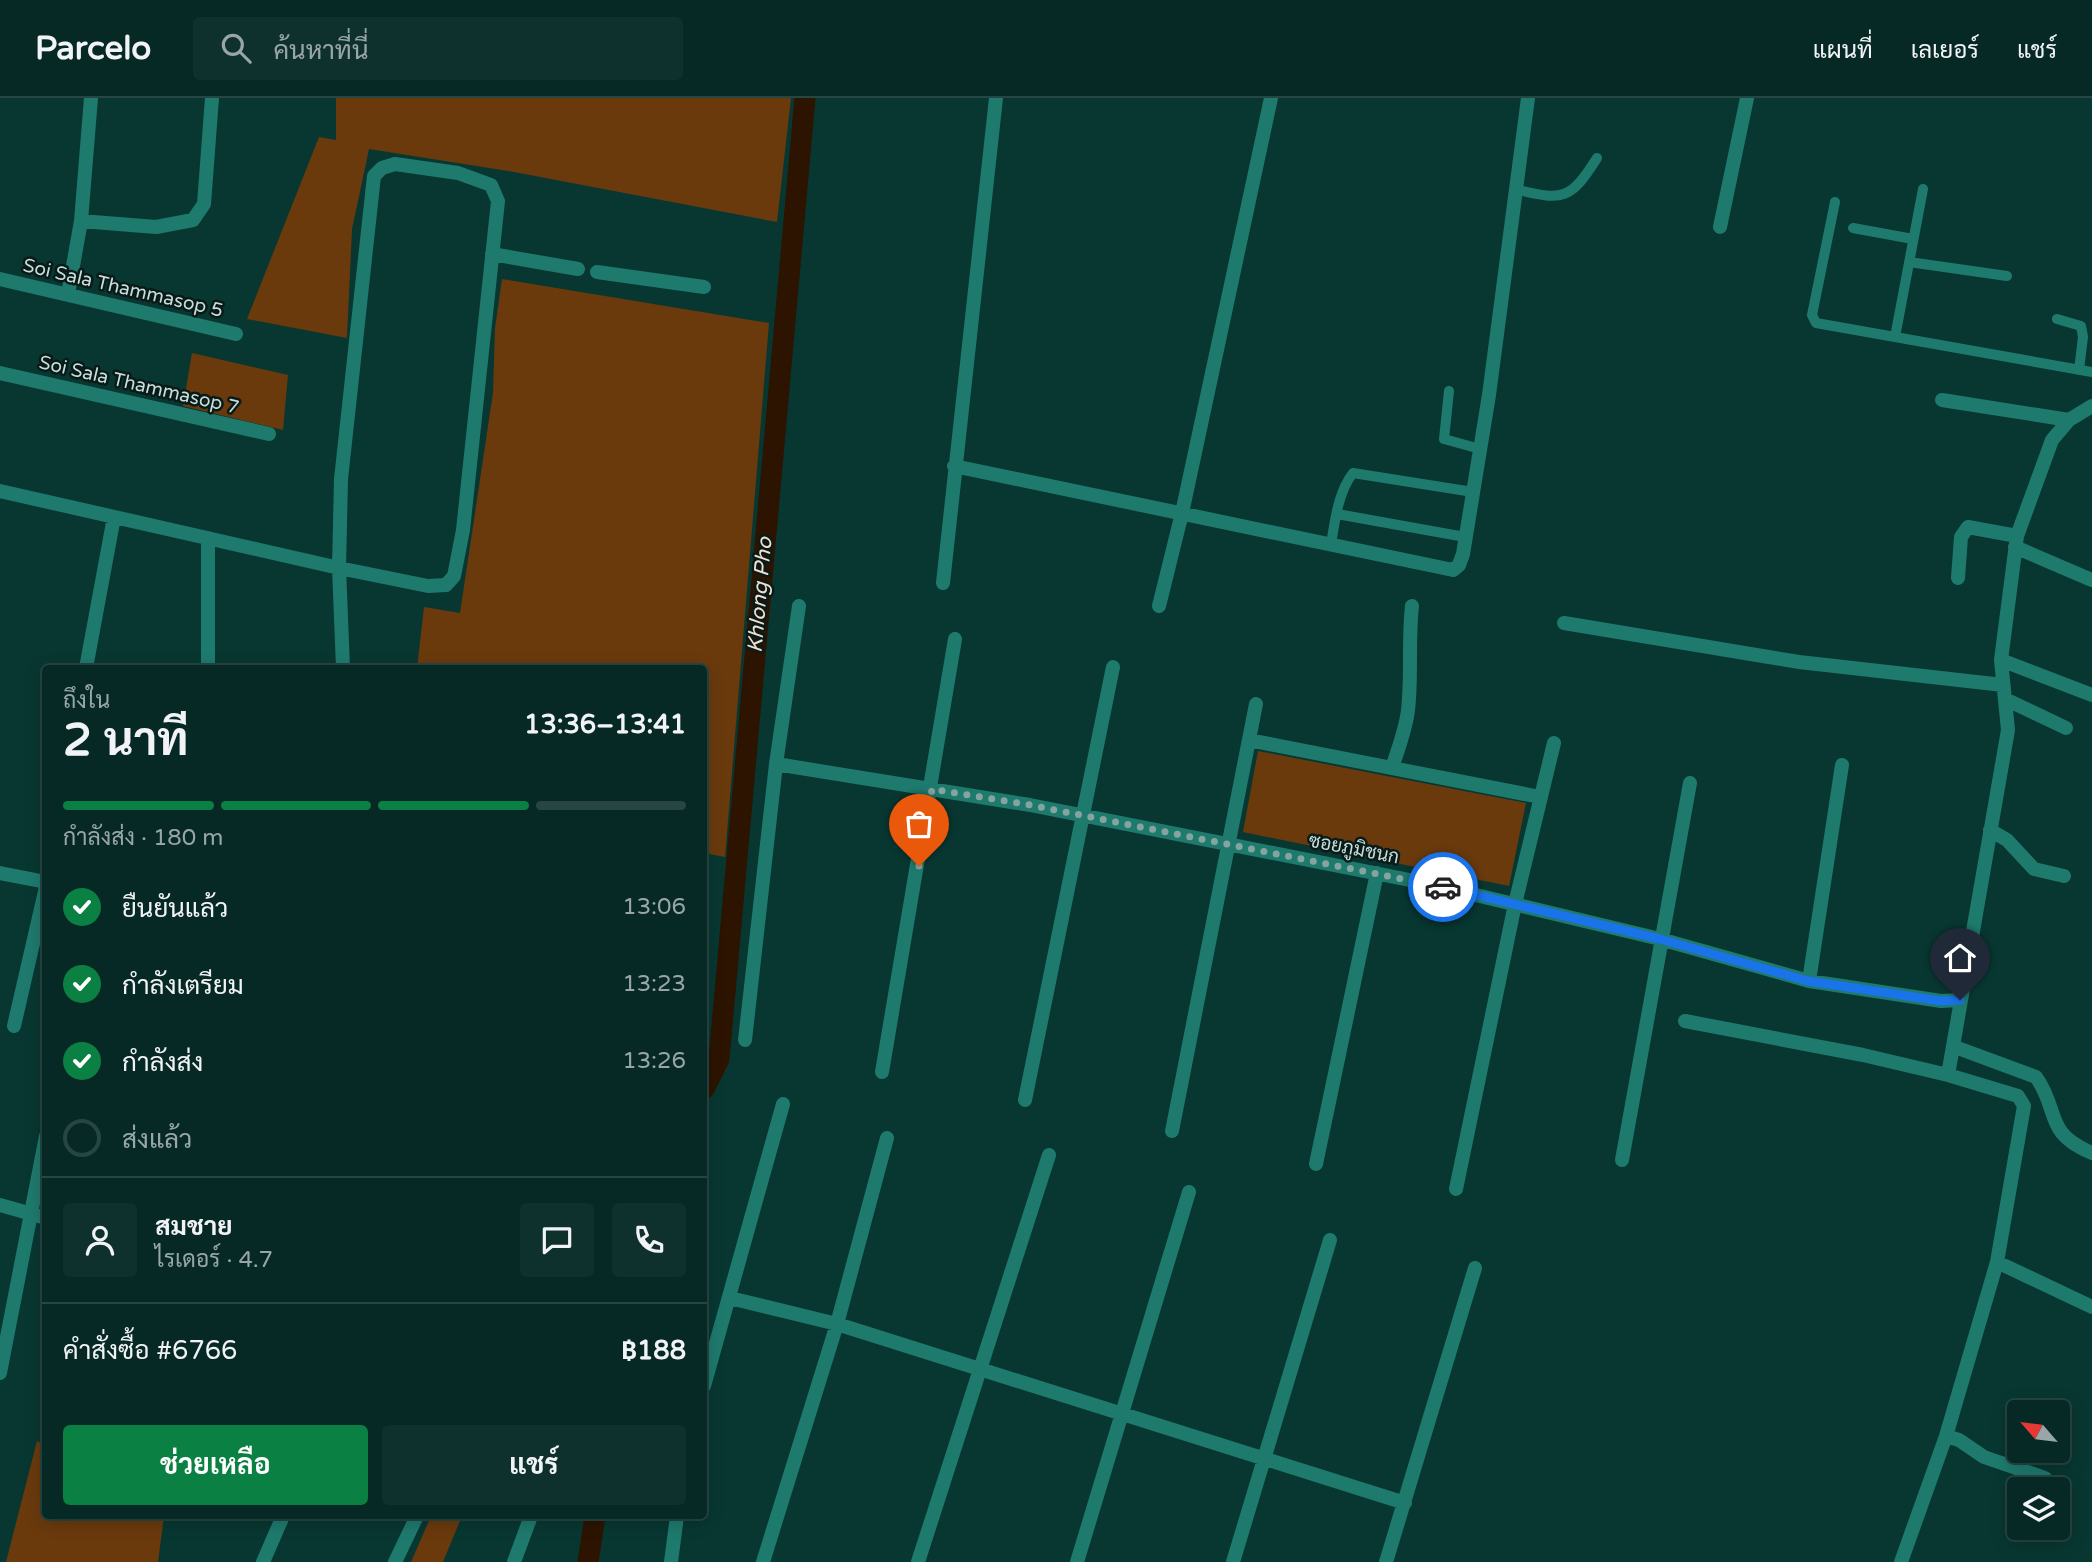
<!DOCTYPE html>
<html lang="th">
<meta charset="utf-8">
<style>
:root{--surface:#062925;--page:#0f312d;--text:#f1f3f6;--muted:#98a6a7;--line:#274542;--accent:#0b8043}
body{margin:0;font-family:"Varela Round",Sarabun,sans-serif;background:var(--page);color:var(--text);height:100vh;display:flex;flex-direction:column;font-size:26px;white-space:nowrap}
*{box-sizing:border-box;margin:0}
p{font-size:23px;color:var(--muted)}
.icon{flex:none;width:38px;height:38px;fill:none;stroke:currentColor;stroke-width:2;stroke-linecap:round;stroke-linejoin:round}
.map{position:relative;flex:1;overflow:hidden}
.side{position:absolute;left:42px;top:567px;width:665px;height:854px;display:flex;flex-direction:column;background:var(--surface);border-radius:7px;box-shadow:0 4px 18px #0003,0 0 0 2px var(--line)}
.side>*{flex:none}
.needle{width:46px;rotate:298deg}
.fabs{position:absolute;left:2007px;top:1302px;display:grid;gap:14px}
.fabs a{display:grid;place-items:center;width:63px;height:63px;border-radius:7px;background:var(--surface);box-shadow:0 4px 18px #0003,0 0 0 2px var(--line);font-size:35px}
.pin{position:absolute;display:grid;place-items:center;width:60px;height:60px;color:#fff;margin:-72px -30px;border-radius:50% 50% 50% 0;rotate:-45deg;box-shadow:0 0 7px #0007}
.pin .icon{rotate:45deg}
.courier{position:absolute;display:grid;place-items:center;width:70px;height:70px;margin:-35px;border:5px solid #1a73e8;border-radius:50%;background:#fff;color:#222;box-shadow:0 2px 9px #0007}
.headline em{font-style:normal;font-weight:700}
.headline div{display:flex;flex-direction:column-reverse}
.headline{display:flex;align-items:center;justify-content:space-between;height:119px;padding:0 21px}
h1{font-size:46px;font-weight:700;line-height:52px}
.bar{display:grid;grid-template-columns:repeat(4,1fr);gap:10px 7px;align-content:center;height:84px;padding:0 21px}
.bar i{height:9px;border-radius:5px;background:var(--line)}
.bar .current{background:var(--accent)}
.bar p{grid-column:span 4}
.line{display:flex;align-items:center;gap:18px;padding:0 21px;border-top:2px solid var(--line)}
.line div{flex:1}
.round{display:grid;place-items:center;flex:none;width:74px;height:74px;border-radius:7px;background:var(--page)}
ol{padding:0 21px;list-style:none}
li{display:flex;align-items:center;gap:21px;height:77px}
li p{margin-inline-start:auto}
li .icon{padding:7px;border-radius:50%;background:var(--accent);color:#fff;stroke-width:4}
li:last-child{color:var(--muted)}
li i{width:38px;height:38px;border:4px solid var(--line);border-radius:50%}
.primary-button{display:flex;gap:14px;margin-top:auto;padding:14px 21px}
.primary-button a{flex:1;height:80px;border-radius:7px;background:var(--accent);color:#fff;font-size:28px;font-weight:700;line-height:80px;text-align:center}
.primary-button a+a{background:var(--page);color:var(--text)}
header{display:flex;align-items:center;gap:42px;box-sizing:border-box;height:98px;padding:0 35px;background:var(--surface);border-bottom:2px solid var(--line)}
header strong{font-size:33px}
nav{display:flex;gap:38px;margin-inline-start:auto;font-size:24px}
.search{width:490px;height:63px;background:var(--page);display:flex;align-items:center;gap:18px;box-sizing:border-box;padding:0 24px;border-radius:7px;color:var(--muted);font-size:26px}
.map>svg:first-child{display:block}
.green{fill:#6a3a0d}
.lines{fill:none;stroke-linecap:round;stroke-linejoin:round}
.canal{stroke:#2c1401;stroke-width:21}
.service{stroke:#1f7a6e;stroke-width:10}
.minor{stroke:#1f7a6e;stroke-width:14}
.done{stroke:#85a49f;stroke-width:7;stroke-dasharray:0 12.6}
.route{stroke:#1a73e8;stroke-width:9}
.labels{text-anchor:middle;dominant-baseline:central;stroke-width:5;stroke-linejoin:round;paint-order:stroke}
.street-label{font-size:19px;fill:#c8deda;stroke:#091b18}
.water-label{font-size:21px;font-style:italic;fill:#f5e0d0;stroke:#091b18}
</style>
<header>
<strong>Parcelo</strong>
<div class="search"><svg class="icon" aria-label="search" viewBox="0 0 24 24"><circle cx="10" cy="10" r="6"/><path d="M15 15l6 6"/></svg>ค้นหาที่นี่</div>
<nav><a>แผนที่</a><a>เลเยอร์</a><a>แชร์</a></nav>
</header>
<div class="map">
<svg width="2092" height="1464" viewBox="0 0 2092 1464">
<rect width="100%" height="100%" fill="#083731"/>
<!-- green -->
<path class="green" d="M336 0H791L777 124 514 74 369 51 352 131 347 240 247 221 319 39 336 42Z
M502 181 769 225 725 759 704 755V570H417L424 509 460 515 493 295 495 230Z
M192 255 288 277 283 332 183 308Z
M1258 653 1526 705 1509 788 1243 734Z
M37 1343 45 1347 46 1418H164L158 1464H6Z
M431 1418H462L443 1464H411Z"/>
<g class="lines">
<!-- canal -->
<path class="canal" d="M704 991 719 961 805 0
M588 1464 595 1418"/>
<!-- service -->
<path class="service" d="M1518 92C1564 103 1571 101 1597 60
M1835 104 1812 217 1816 225 2092 274
M1853 130 1913 141
M1909 164 2007 178
M2057 221 2081 228 2083 239 2079 272
M1895 239 1923 91
M1449 293 1444 341 1480 351
M1337 416 1465 439
M1331 446C1335 423 1338 394 1353 375L1473 394"/>
<!-- minor -->
<path class="minor" d="M81 123 156 129 193 122 204 106 212 0
M1720 129 1747 0
M492 156 578 171
M597 174 704 189
M0 181 236 236
M68 196 81 123 91 0
M0 275 269 336
M1942 302 2069 322
M954 368 1453 472 1459 467 1463 456 1489 297 1528 0
M0 393 339 470 428 488 446 487 454 478 463 432 498 103 491 87 458 75 395 66 382 70 374 78 341 381 339 470 343 570
M208 440V570
M2015 449 2092 482
M1958 480 1961 439 1968 429 2017 438
M943 485 996 0
M1159 508 1182 415 1271 0
M1564 525 1799 564 2003 587
M2001 562 2092 597
M86 570 114 419
M2005 601 2066 630
M1249 642 1540 699
M776 666 1030 707 1430 786 1660 841 1809 883 1941 903 1960 902
M1392 670C1398 651 1406 631 1408 612 1412 577 1408 543 1412 508
M1990 732 2007 742 2034 771 2064 778
M0 775 46 784
M1809 883 1842 667
M1685 923 1863 957 1948 977
M14 928 46 789
M745 942 776 666 799 508
M1955 949 2036 979C2060 1012 2043 1035 2092 1055
M882 974 955 541
M1025 1002 1113 569
M1172 1033 1256 606
M1622 1062 1690 685
M1316 1066 1377 775
M1456 1091 1515 806 1554 645
M0 1107 46 1120
M1997 1164 2092 1209
M730 1200 837 1226 1405 1405
M0 1275 46 1038
M704 1288 783 1006
M1946 1338 1959 1342 1984 1359 2045 1380
M263 1464 283 1418
M395 1464 417 1418
M514 1464 531 1418
M671 1464 677 1418
M763 1464 837 1226 887 1040
M918 1464 1049 1057
M1077 1464 1189 1094
M1233 1464 1330 1142
M1386 1464 1475 1170
M1901 1464 1946 1338 1997 1164 2024 1008 2018 998 1948 977 2008 632 2001 562 2017 438 2052 342 2069 322 2092 308"/>
</g>
<g class="lines">
<!-- done -->
<path class="done" d="M919 768 932 691 1030 707 1443 789"/>
<!-- route -->
<path class="route" d="M1443 789 1660 841 1808 883 1941 903 1960 902"/>
</g>
<g class="labels">
<!-- street labels -->
<g class="street-label">
<text transform="translate(123 190) rotate(13)">Soi Sala Thammasop 5</text>
<text transform="translate(139 287) rotate(13)">Soi Sala Thammasop 7</text>
<text transform="translate(1354 751) rotate(11)">ซอยภูมิชนก</text>
</g>
<!-- water labels -->
<g class="water-label">
<text transform="translate(760 497) rotate(-85)">Khlong Pho</text>
</g>
</g>
</svg>
<div class="fabs">
<a><svg class="needle" viewBox="-14 -14 28 28"><path d="M0-13l5 13h-10z" fill="#e53935"/><path d="M0 13l5-13h-10z" fill="#98a6a7"/></svg></a>
<a><svg class="icon" aria-label="layers" viewBox="0 0 24 24"><path d="M12 4l9 5-9 5-9-5zM3 14l9 5 9-5"/></svg></a>
</div>
<div class="pin" style="left:919px;top:768px;background:#ea580c"><svg class="icon" aria-label="bag" viewBox="0 0 24 24"><path d="M5 8h14l-1 12H6zM9 8a3 3 0 0 1 6 0"/></svg></div>
<div class="pin" style="left:1960px;top:902px;background:#1f2937"><svg class="icon" aria-label="home" viewBox="0 0 24 24"><path d="M3 11l9-7 9 7M6 9v11h12V9"/></svg></div>
<div class="courier" style="left:1443px;top:789px"><svg class="icon" aria-label="car" viewBox="0 0 24 24"><path d="M5 17H2v-5l4-1 3-4h7l3 4 3 1v5h-3M9 17h6M6 11h13"/><circle cx="7" cy="17" r="2"/><circle cx="17" cy="17" r="2"/></svg></div>
<section class="side">
<div class="headline"><div><h1>2 นาที</h1><p>ถึงใน</p></div><em>13:36–13:41</em></div>
<div class="bar"><i class="current"></i><i class="current"></i><i class="current"></i><i></i><p>กำลังส่ง · 180 m</p></div>
<ol>
<li><svg class="icon" aria-label="check" viewBox="0 0 24 24"><path d="M5 12l5 5 9-10"/></svg>ยืนยันแล้ว<p>13:06</p></li>
<li><svg class="icon" aria-label="check" viewBox="0 0 24 24"><path d="M5 12l5 5 9-10"/></svg>กำลังเตรียม<p>13:23</p></li>
<li><svg class="icon" aria-label="check" viewBox="0 0 24 24"><path d="M5 12l5 5 9-10"/></svg>กำลังส่ง<p>13:26</p></li>
<li><i></i>ส่งแล้ว</li>
</ol>
<div class="line" style="height:126px"><a class="round"><svg class="icon" aria-label="person" viewBox="0 0 24 24"><circle cx="12" cy="8" r="4"/><path d="M4 21q1-7 8-7t8 7"/></svg></a><div><b>สมชาย</b><p>ไรเดอร์ · 4.7</p></div><a class="round"><svg class="icon" aria-label="chat" viewBox="0 0 24 24"><path d="M4 5h16v11H9l-5 4z"/></svg></a><a class="round"><svg class="icon" aria-label="phone" viewBox="0 0 24 24"><path d="M5 4h4l2 5-3 2q2 4 5 5l2-3 5 2v4C11 20 4 13 5 4z"/></svg></a></div>
<div class="line" style="height:91px"><div>คำสั่งซื้อ #6766</div><b>฿188</b></div>
<div class="primary-button"><a>ช่วยเหลือ</a><a>แชร์</a></div>
</section>
</div>
